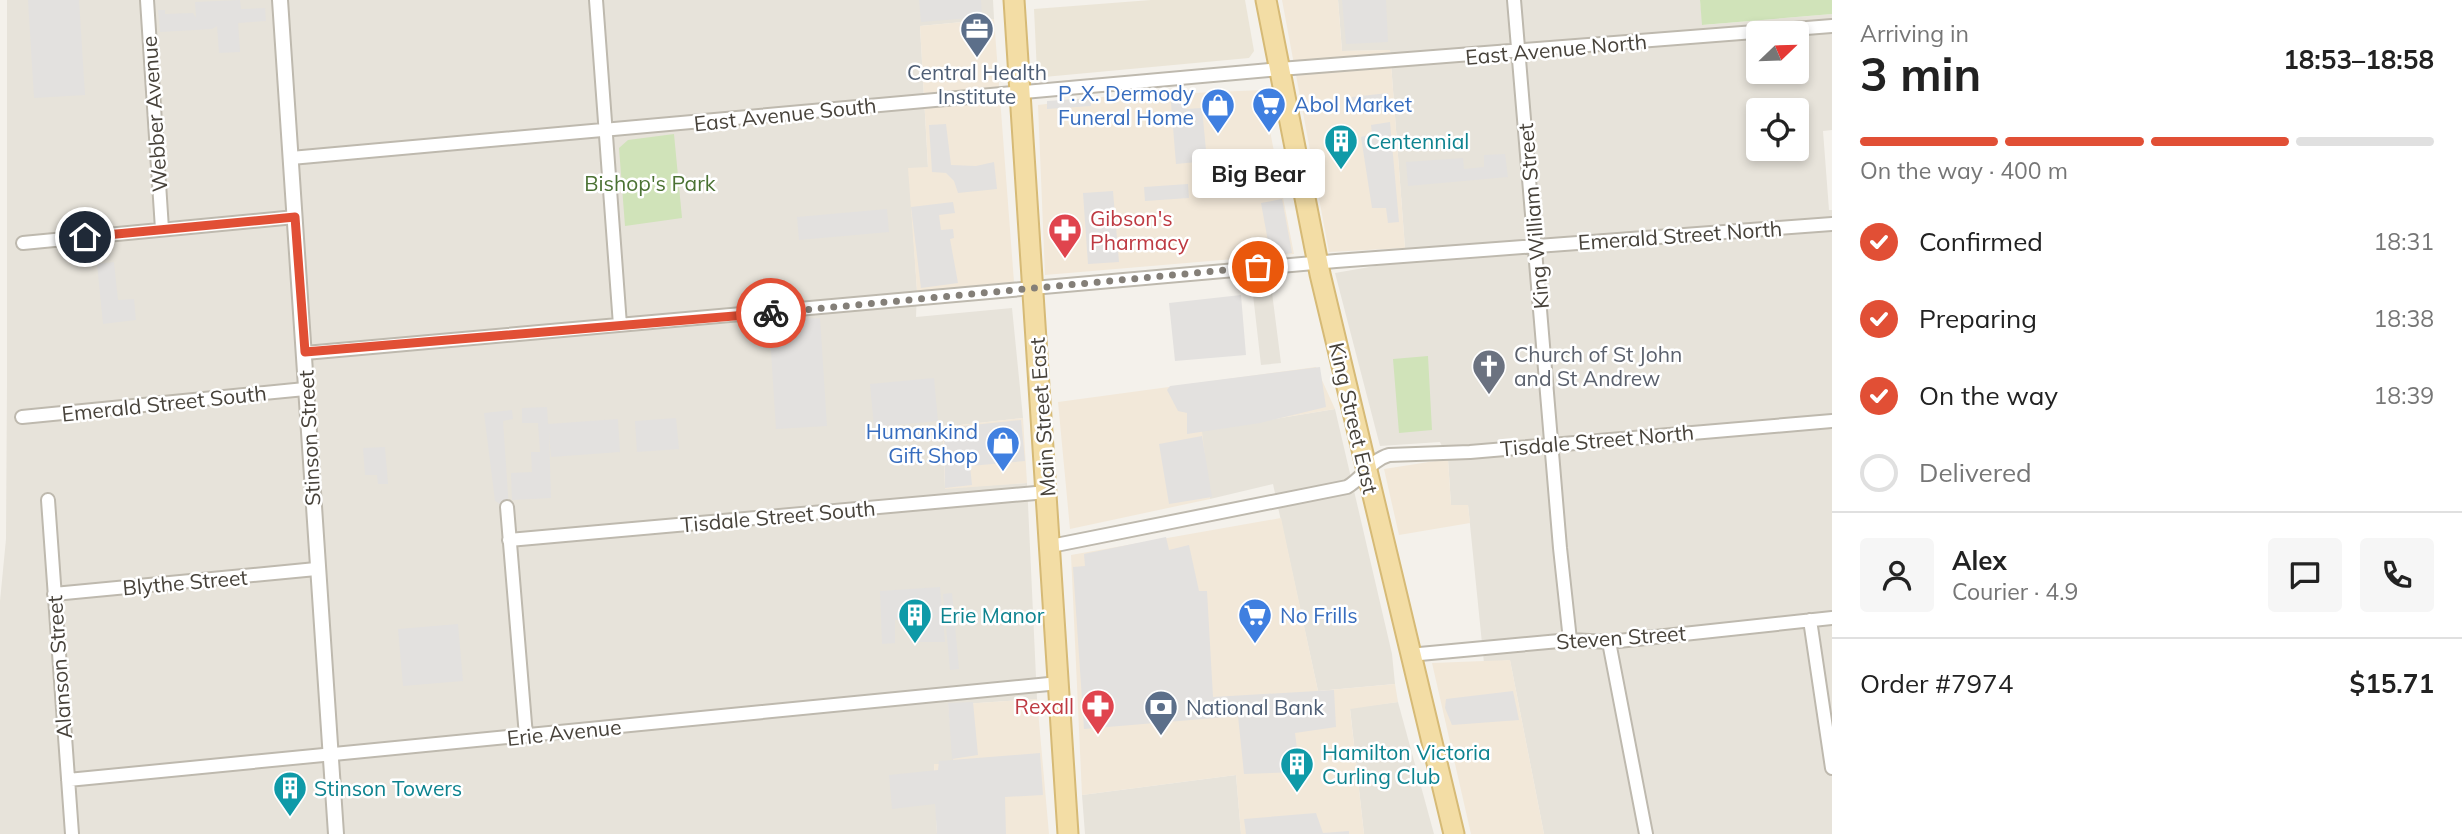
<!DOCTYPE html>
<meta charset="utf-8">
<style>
:root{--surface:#fff;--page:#f6f6f6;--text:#222;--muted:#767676;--line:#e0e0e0;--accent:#e14f35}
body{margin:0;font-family:Mulish,sans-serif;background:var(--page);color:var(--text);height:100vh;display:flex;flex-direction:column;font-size:26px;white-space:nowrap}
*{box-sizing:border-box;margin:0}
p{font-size:23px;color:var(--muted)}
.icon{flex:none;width:38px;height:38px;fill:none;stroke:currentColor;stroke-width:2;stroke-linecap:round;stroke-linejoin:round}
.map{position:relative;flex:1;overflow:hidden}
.sheet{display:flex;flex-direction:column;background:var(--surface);width:630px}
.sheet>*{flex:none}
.needle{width:46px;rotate:67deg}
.controls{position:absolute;left:1746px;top:21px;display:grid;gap:14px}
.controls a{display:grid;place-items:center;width:63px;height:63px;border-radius:7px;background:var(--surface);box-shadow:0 4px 10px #0003;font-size:35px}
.pin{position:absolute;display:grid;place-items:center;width:60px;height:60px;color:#fff;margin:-30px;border:4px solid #fff;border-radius:50%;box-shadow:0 2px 7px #0007}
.courier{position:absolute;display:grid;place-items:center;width:70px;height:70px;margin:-35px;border:5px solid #e14f35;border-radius:50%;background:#fff;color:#222;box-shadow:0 2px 9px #0007}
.bubble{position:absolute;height:49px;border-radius:7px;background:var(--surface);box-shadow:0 4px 10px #0003;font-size:23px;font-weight:700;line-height:49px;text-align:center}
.overview em{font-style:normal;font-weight:700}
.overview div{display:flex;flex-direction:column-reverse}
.overview{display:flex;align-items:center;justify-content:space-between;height:119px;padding:0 28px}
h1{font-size:46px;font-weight:700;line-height:52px}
.bar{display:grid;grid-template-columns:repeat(4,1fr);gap:10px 7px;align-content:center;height:84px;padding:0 28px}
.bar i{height:9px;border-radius:5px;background:var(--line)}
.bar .on{background:var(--accent)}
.bar p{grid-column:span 4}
.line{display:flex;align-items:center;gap:18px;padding:0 28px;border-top:2px solid var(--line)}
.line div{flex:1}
.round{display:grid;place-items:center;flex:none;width:74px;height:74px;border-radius:7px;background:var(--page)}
ol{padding:0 28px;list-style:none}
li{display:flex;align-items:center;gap:21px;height:77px}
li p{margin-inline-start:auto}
li .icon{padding:7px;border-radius:50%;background:var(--accent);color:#fff;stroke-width:4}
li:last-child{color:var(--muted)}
li i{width:38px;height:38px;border:4px solid var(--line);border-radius:50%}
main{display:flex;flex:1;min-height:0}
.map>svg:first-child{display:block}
.residential{fill:#e7e3da;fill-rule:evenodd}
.commercial{fill:#f2e8d9}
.education{fill:#ebe5d7}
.green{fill:#d0e3b9}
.parking{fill:#e3e1df}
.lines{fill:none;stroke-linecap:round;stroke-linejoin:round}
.minor-casing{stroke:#beb9ae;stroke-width:16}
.tertiary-casing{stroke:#beb9ae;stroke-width:18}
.primary-casing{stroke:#d6ba76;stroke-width:23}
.minor{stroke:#fff;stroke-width:12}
.tertiary{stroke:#fff;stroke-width:14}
.primary{stroke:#f3dda5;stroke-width:19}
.done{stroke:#847f78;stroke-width:7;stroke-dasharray:0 12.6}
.route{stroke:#e14f35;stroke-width:9}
.labels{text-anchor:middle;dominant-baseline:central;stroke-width:5;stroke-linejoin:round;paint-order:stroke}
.street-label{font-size:21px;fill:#47423a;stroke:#fff}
.service-label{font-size:21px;fill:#4e5e75;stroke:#fff}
.shop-label{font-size:21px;fill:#366cbe;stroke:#fff;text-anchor:end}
.culture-label{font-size:21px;fill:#0d838f;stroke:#fff;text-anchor:start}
.park-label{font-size:21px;fill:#4b7233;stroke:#fff}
.health-label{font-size:21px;fill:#be3a42;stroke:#fff;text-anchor:start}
.worship-label{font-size:21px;fill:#5b616d;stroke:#fff;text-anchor:start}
</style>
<main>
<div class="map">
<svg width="1832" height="834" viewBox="0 0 1832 834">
<rect width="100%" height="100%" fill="#f4f1eb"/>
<!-- residential -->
<path class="residential" d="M7 0H993L994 19 920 26 928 168 909 169 917 291 916 317 1012 308 1023 418 943 427 945 488 1027 483 1037 699 949 705 954 764H934L937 834H0V601L6 539 7 383Z
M1338 0H1700L1703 25 1832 14V130L1823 131 1829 210H1832V834H1544L1510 660 1484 663 1468 505 1451 506 1448 459 1440 442 1380 446 1335 273 1404 261 1405 248 1390 50 1342 51ZM1759 33H1797V72H1759ZM1759 110H1797V149H1759Z
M1251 277H1270L1281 363 1261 365Z
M1335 409 1392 654 1395 684 1318 691 1273 484 1210 499 1201 431Z
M1398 702 1434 834H1364L1350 708Z
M1236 775 1241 834H1085L1082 795Z"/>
<!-- commercial -->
<path class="commercial" d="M1282 0H1338L1342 51 1390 50 1405 248 1329 252Z
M994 19 1014 282 917 291 908 168 928 167 920 26Z
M1262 90 1294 254 1045 275 1038 105 1102 97Z
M1316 367 1335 409 1202 431 1210 499 1070 529 1058 402Z
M1023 418 1027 483 945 489 943 427Z
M1448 459 1451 505H1468L1470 523 1399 535 1384 469Z
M1281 518 1318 691 1395 684 1398 702 1350 709 1364 834H1241L1236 775 1082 795 1071 555Z
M1510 660 1544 834H1471L1432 663Z
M1037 699 1049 834H937L934 764H954L948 705Z"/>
<!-- education -->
<path class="education" d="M1151 0H1245L1254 51 1249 58 1044 77 1037 73 1034 9Z"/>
<!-- green -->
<path class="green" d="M1700 0H1832V14L1702 25Z
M674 134 682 218 625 226 619 148 628 140Z
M1428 356 1432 430 1399 433 1393 359Z"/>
<!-- parking -->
<path class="parking" d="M28 0H79L85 95 34 98Z
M240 0 241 9 265 8 266 21 238 23 240 52 219 53 217 26 212 29 160 32 158 10H165V14L193 13 196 18 195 2Z
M919 0H981L982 17 921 22Z
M1342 0H1386L1388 42 1346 44Z
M1183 90 1185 109 1202 108 1207 161 1176 164 1170 91Z
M1388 93 1390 111 1354 114 1352 97Z
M1091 98V106L1047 109V101Z
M1390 122 1399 222 1388 223 1386 208H1372L1361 137 1372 134 1371 125Z
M946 124 951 165 976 166 994 162 997 189 958 193 954 181 946 173 932 172 929 125Z
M1505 154 1508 177 1408 186 1406 162 1463 158 1464 169 1484 167V155Z
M1188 184 1189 198 1145 201 1144 187Z
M1113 191 1119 262 1088 264 1083 193Z
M1282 199 1292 253 1249 258 1248 250 1269 247 1261 203Z
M953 202 955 213 939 215 941 230 953 229 954 238 950 239 958 283 921 288 911 207Z
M887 209 889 232 799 240 797 217Z
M114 262 118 300 134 299 136 320 103 324 97 264Z
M1241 295 1246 355 1175 361 1169 303Z
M820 318 827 426 776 429 769 321Z
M1320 367 1326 407 1260 423 1187 434V413L1178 411 1167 390 1170 386Z
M934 378 938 421 874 427 870 384Z
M547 407 548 424 618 419 620 452 551 457 549 432 551 498 512 500 511 473 532 472 531 452H540L538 423H522V408Z
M512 410 513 419 503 421 509 509 495 501 484 413Z
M676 418 679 449 637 452 635 421Z
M1021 420 1025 461 970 466 972 485 945 488 944 428Z
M1202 436 1212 497 1169 504 1159 444Z
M385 447 388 484H378L377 475H365L363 448Z
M1166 537 1169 550 1189 545 1199 591H1207L1213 697 1334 690 1336 727 1295 733 1300 772 1244 774 1238 716 1084 729 1073 567 1085 566 1084 554Z
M940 587 945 642H918L917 619 895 620V643L882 644 880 591Z
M952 593 959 669 950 670 943 594Z
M458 624 463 681 403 686 398 629Z
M1513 691 1519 720 1452 725 1445 708 1446 699Z
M973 702 978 755 952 759 948 703Z
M1040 753 1043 795 1005 797 1006 834H937L935 804 892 809 889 775 938 770 939 761Z
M1316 813 1323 833 1349 831V834H1246L1244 819Z"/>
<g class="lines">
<!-- minor casing -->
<g class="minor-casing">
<path id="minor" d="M147 0 162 229
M596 0 620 325
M1514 0 1560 548 1570 640
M291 158 1280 69 1832 26
M23 243 295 217
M305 353 1336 261 1832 224
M22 417 305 389
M48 500 72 834
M507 507 526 736
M509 540 1047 492
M1051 546 1347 487C1363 478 1371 460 1389 455L1470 452 1832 421
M54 594 316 569
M1810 620 1832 768
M1609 642 1646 834
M1409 655 1570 640 1609 642 1832 618
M68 780 1059 683"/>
</g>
<!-- tertiary casing -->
<g class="tertiary-casing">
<path id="tertiary" d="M280 0 336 834"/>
</g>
<!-- primary casing -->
<g class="primary-casing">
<path id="primary" d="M1014 0 1068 834
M1266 0 1320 274 1454 834"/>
</g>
<!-- minor -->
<use href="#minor" class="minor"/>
<!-- tertiary -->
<use href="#tertiary" class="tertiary"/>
<!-- primary -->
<use href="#primary" class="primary"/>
</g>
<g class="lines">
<!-- done -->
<path class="done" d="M771 313 1258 267"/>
<!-- route -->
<path class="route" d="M85 237 295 217 305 352 771 313"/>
</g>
<!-- icons -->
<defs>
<g id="office-pin" transform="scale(1.75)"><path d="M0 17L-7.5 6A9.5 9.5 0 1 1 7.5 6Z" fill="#5c6f8a" stroke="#fff"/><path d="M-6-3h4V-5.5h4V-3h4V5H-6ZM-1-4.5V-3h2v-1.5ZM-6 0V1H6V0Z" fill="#fff"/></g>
<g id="supermarket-pin" transform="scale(1.75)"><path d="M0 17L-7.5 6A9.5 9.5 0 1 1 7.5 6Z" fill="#3f7fe0" stroke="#fff"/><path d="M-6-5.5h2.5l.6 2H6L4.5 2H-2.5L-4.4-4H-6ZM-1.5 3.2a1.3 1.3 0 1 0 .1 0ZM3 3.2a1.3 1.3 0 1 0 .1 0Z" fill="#fff"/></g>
<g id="shop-pin" transform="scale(1.75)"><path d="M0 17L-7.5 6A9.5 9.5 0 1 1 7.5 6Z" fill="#3f7fe0" stroke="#fff"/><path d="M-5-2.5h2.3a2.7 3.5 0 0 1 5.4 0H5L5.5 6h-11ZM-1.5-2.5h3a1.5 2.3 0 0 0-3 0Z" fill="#fff"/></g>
<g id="building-pin" transform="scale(1.75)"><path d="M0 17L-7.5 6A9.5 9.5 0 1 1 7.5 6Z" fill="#0f9aa8" stroke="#fff"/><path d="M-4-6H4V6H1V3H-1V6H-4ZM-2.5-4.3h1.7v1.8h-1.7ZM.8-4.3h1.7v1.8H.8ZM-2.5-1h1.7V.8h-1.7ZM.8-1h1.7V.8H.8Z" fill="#fff"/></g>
<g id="pharmacy-pin" transform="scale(1.75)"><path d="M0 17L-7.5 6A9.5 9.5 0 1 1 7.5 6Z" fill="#e0444e" stroke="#fff"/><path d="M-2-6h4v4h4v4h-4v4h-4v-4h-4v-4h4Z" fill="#fff"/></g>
<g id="church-pin" transform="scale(1.75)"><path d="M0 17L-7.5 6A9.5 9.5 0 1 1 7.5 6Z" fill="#6b7280" stroke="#fff"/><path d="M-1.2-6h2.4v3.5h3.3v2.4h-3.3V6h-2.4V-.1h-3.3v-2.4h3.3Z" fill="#fff"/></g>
<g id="bank-pin" transform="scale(1.75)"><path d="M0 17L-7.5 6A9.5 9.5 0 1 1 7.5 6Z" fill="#5c6f8a" stroke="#fff"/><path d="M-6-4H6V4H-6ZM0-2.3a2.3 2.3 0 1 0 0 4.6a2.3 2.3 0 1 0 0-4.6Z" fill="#fff"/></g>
</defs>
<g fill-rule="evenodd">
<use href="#office-pin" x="977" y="29"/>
<use href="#supermarket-pin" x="1269" y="104"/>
<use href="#shop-pin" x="1218" y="105"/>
<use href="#building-pin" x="1341" y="141"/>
<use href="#pharmacy-pin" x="1065" y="230"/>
<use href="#church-pin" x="1489" y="366"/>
<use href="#shop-pin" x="1003" y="443"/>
<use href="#building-pin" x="915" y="615"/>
<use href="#supermarket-pin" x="1255" y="615"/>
<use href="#pharmacy-pin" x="1098" y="706"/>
<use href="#bank-pin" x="1161" y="707"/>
<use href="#building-pin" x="1297" y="764"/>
<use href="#building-pin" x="290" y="788"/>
</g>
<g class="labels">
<!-- street labels -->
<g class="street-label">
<text transform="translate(1556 49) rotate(-5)">East Avenue North</text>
<text transform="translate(154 114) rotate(-94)">Webber Avenue</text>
<text transform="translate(785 114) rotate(-6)">East Avenue South</text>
<text transform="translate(1533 216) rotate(-95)">King William Street</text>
<text transform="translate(1680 235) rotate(-4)">Emerald Street North</text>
<text transform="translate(164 403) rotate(-6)">Emerald Street South</text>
<text transform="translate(1042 417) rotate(-94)">Main Street East</text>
<text transform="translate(1354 418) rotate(77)">King Street East</text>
<text transform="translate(309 438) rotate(-93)">Stinson Street</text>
<text transform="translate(1597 440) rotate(-5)">Tisdale Street North</text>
<text transform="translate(778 516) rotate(-5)">Tisdale Street South</text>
<text transform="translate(185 582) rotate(-5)">Blythe Street</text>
<text transform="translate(1621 637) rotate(-4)">Steven Street</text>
<text transform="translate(59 667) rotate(-94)">Alanson Street</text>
<text transform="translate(564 732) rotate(-6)">Erie Avenue</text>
</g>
<!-- service labels -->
<g class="service-label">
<text x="977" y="72">Central Health<tspan x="977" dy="24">Institute</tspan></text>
<text x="1186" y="707" text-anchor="start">National Bank</text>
</g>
<!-- shop labels -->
<g class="shop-label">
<text x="1194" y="93">P. X. Dermody<tspan x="1194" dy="24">Funeral Home</tspan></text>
<text x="1294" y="104" text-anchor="start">Abol Market</text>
<text x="978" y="431">Humankind<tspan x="978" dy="24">Gift Shop</tspan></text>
<text x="1280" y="615" text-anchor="start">No Frills</text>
</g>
<!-- culture labels -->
<g class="culture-label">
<text x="1366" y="141">Centennial</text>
<text x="940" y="615">Erie Manor</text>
<text x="1322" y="752">Hamilton Victoria<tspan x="1322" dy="24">Curling Club</tspan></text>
<text x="314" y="788">Stinson Towers</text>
</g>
<!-- park labels -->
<g class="park-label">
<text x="650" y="183">Bishop's Park</text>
</g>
<!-- health labels -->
<g class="health-label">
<text x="1090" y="218">Gibson's<tspan x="1090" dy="24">Pharmacy</tspan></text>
<text x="1074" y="706" text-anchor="end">Rexall</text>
</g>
<!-- worship labels -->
<g class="worship-label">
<text x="1514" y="354">Church of St John<tspan x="1514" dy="24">and St Andrew</tspan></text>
</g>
</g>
</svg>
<div class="controls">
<a><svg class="needle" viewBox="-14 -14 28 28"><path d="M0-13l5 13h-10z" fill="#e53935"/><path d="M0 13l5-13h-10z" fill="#767676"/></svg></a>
<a><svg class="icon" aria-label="locate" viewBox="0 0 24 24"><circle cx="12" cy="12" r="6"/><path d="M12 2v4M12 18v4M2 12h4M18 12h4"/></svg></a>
</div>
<div class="pin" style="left:1258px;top:267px;background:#ea580c"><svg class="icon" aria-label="bag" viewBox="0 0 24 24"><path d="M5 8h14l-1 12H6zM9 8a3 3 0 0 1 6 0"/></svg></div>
<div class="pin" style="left:85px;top:237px;background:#1f2937"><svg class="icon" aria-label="home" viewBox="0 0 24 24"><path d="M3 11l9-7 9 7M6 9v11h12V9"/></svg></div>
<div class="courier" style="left:771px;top:313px"><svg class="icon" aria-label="bike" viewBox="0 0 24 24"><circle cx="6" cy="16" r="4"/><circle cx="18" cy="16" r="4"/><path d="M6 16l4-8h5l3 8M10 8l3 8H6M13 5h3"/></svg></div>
<div class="bubble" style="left:1192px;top:149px;width:133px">Big Bear</div>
</div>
<section class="sheet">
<div class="overview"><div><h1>3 min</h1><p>Arriving in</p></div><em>18:53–18:58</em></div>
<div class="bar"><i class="on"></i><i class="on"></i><i class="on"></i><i></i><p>On the way · 400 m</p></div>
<ol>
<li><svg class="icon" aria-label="check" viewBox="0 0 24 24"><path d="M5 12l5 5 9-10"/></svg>Confirmed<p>18:31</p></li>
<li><svg class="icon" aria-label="check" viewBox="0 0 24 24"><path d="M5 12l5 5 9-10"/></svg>Preparing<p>18:38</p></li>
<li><svg class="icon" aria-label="check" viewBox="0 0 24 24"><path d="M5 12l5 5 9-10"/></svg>On the way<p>18:39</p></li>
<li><i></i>Delivered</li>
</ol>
<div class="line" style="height:126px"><a class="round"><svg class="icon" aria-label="person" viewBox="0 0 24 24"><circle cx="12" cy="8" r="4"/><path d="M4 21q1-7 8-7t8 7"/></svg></a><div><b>Alex</b><p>Courier · 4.9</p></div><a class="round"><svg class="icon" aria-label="chat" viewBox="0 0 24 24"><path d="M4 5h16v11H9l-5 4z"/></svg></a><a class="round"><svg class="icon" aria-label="phone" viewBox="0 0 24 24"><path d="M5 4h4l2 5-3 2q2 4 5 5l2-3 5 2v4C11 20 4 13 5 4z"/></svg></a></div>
<div class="line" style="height:91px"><div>Order #7974</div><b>$15.71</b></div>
</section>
</main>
